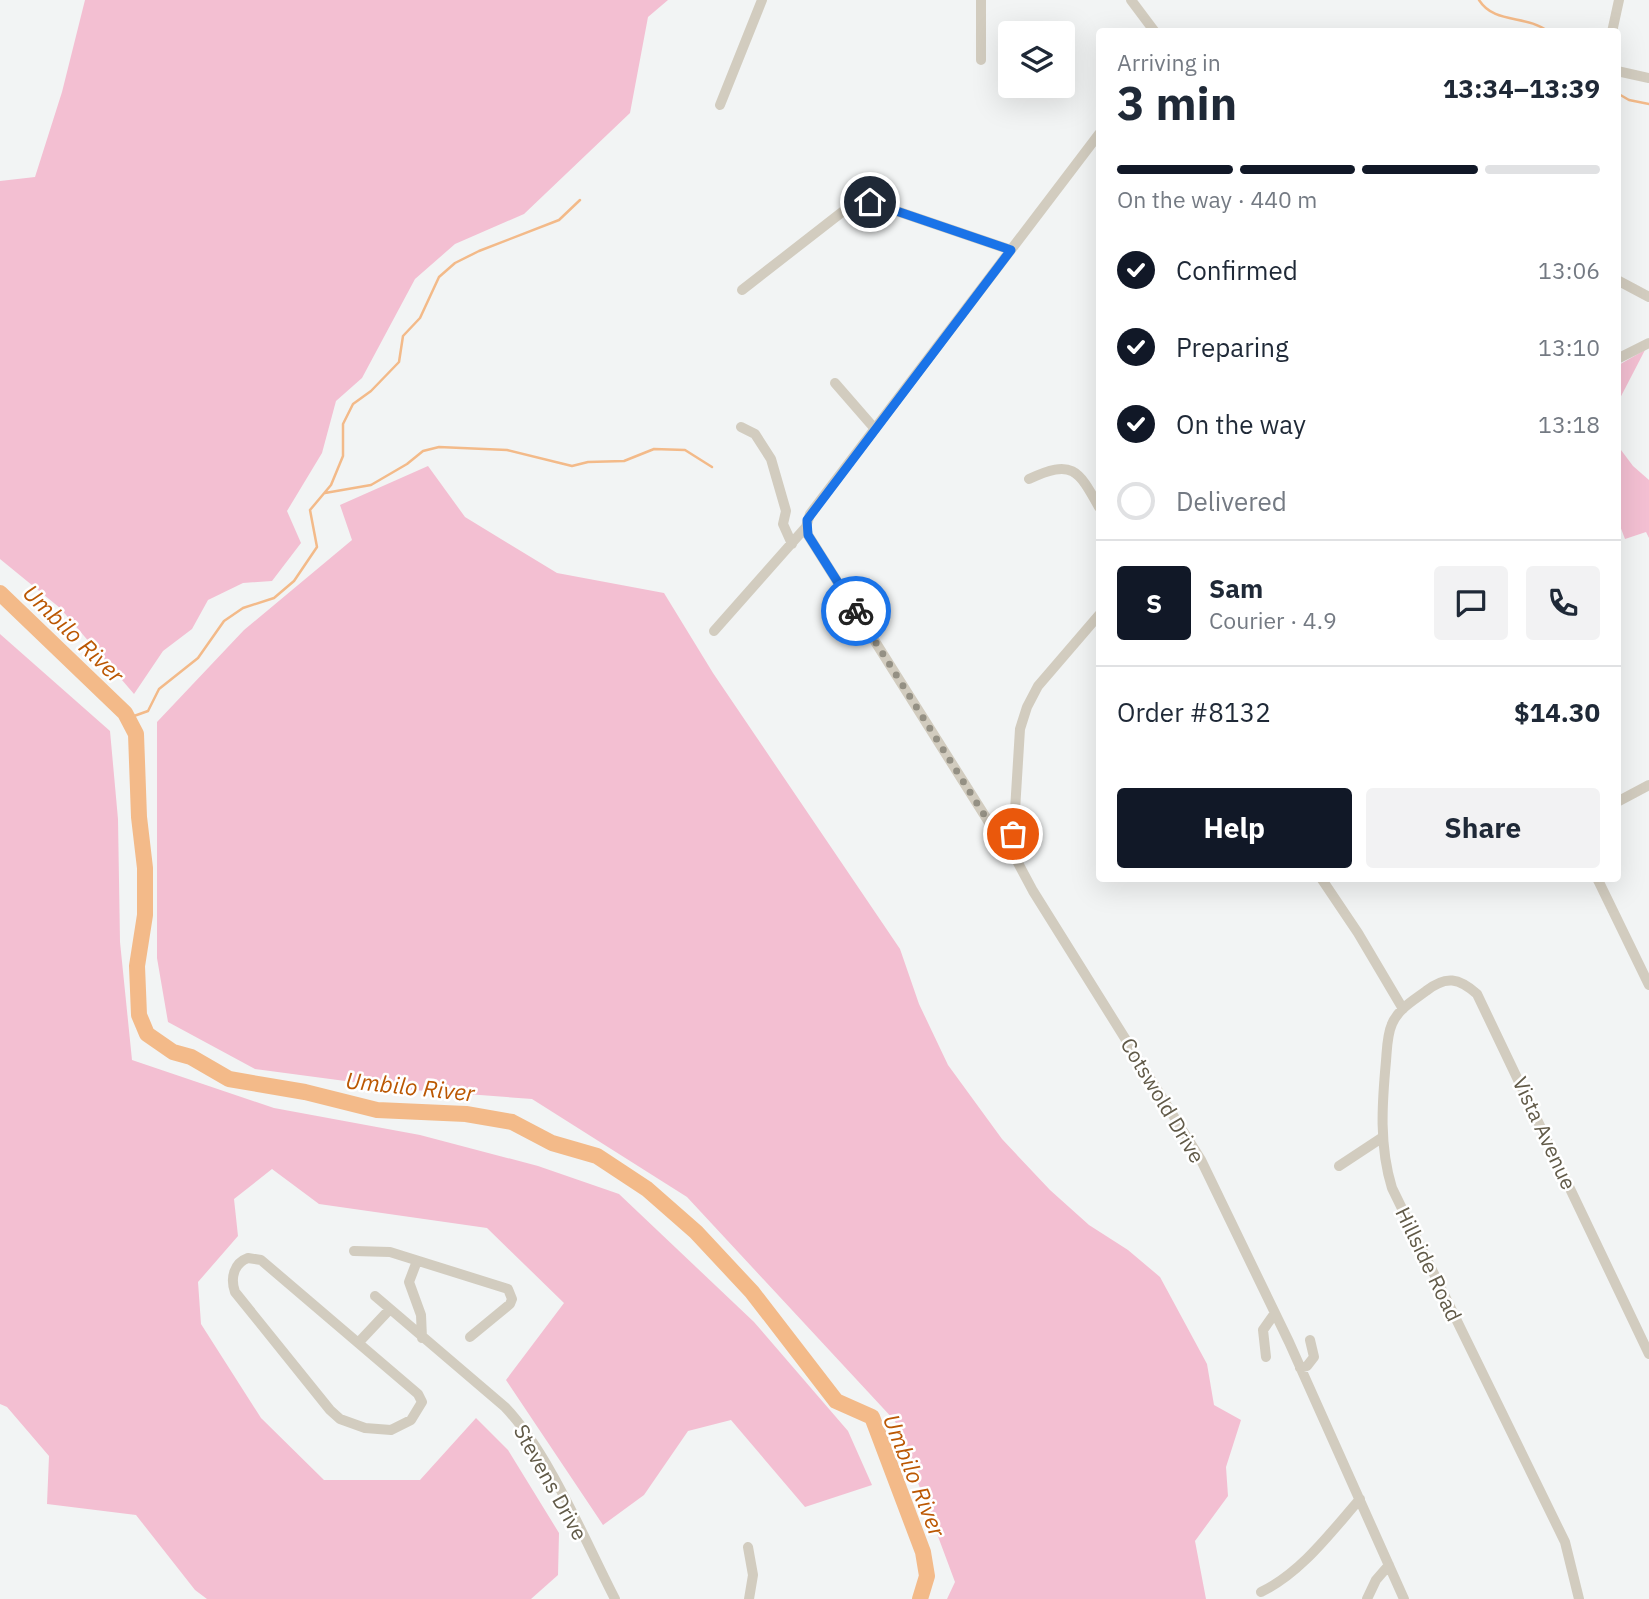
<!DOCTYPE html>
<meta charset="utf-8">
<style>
:root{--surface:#fff;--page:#f2f2f3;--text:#1f2937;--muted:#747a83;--line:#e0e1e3;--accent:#111827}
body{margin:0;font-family:"IBM Plex Sans",sans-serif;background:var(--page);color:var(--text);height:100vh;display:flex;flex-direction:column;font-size:26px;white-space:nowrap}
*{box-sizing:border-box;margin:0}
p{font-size:23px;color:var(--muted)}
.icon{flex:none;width:38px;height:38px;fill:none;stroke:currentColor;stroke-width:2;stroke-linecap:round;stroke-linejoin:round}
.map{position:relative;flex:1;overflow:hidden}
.sheet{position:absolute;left:1096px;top:28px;width:525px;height:854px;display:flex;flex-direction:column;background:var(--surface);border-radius:7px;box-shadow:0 7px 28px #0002}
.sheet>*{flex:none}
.tools{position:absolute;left:998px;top:21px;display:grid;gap:14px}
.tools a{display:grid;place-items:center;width:77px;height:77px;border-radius:7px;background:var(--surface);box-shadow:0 7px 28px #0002;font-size:35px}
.pin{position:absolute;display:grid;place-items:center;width:60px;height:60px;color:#fff;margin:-30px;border:4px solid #fff;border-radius:50%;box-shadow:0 2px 7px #0007}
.courier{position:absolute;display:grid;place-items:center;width:70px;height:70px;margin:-35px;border:5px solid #1a73e8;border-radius:50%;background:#fff;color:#222;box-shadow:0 2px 9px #0007}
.summary em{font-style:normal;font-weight:800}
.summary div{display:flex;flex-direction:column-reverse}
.summary{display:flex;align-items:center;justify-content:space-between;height:119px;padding:0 21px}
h1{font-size:46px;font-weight:800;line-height:52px}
.bar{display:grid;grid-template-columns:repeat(4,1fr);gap:10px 7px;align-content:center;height:84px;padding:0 21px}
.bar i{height:9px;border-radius:5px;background:var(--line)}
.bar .active{background:var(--accent)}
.bar p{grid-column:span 4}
.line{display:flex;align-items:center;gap:18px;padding:0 21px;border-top:2px solid var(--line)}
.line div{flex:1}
.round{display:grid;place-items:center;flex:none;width:74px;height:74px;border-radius:7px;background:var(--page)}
ol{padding:0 21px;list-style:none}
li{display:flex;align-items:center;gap:21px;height:77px}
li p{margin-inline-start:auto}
li .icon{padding:7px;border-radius:50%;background:var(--accent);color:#fff;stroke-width:4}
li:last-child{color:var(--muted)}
li i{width:38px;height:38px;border:4px solid var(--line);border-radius:50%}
.action{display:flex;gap:14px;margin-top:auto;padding:14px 21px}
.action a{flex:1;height:80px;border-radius:7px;background:var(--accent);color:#fff;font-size:28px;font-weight:800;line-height:80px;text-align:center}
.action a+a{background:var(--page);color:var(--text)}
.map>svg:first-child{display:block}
.green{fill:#f3bfd2}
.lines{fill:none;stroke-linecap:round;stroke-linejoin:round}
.stream{stroke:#f3ba89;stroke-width:2.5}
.river{stroke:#f3ba89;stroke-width:16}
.minor{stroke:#d2ccbf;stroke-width:10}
.done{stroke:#949084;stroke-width:7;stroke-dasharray:0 12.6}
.route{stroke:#1a73e8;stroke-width:9}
.labels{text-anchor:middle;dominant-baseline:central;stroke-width:5;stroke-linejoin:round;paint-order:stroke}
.street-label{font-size:21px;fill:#615a48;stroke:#fff}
.water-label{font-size:23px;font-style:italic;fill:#bb5702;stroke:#fff}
</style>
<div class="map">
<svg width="1649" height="1599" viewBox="0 0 1649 1599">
<rect width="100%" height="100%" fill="#f2f4f4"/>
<!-- green -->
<path class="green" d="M85 0H668L648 17 630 113 524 214 455 244 415 279 362 378 336 401 322 453 287 511 301 543 272 581 243 583 208 600 192 629 163 651 134 694 60 608 0 559V181L35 177 62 92Z
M1645 350 1617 404V366Z
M1621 450 1633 466 1649 480V538L1646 532 1625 539 1617 518V455Z
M428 466 465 517 557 573 664 593 713 673 900 949 919 1004 948 1065 1002 1139 1050 1190 1089 1225 1128 1250 1160 1277 1207 1364 1214 1405 1241 1420 1226 1467 1228 1496 1195 1541 1206 1599H947L955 1582 895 1421 687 1197 532 1099 413 1090 255 1069 168 1022 157 958V722L244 630 352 540 340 505Z
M0 634 110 731 118 819 120 942 132 1060 274 1108 420 1135 538 1166 619 1194 754 1322 848 1431 872 1485 805 1507 731 1420 688 1431 644 1495 603 1525 506 1380 564 1303 487 1228 319 1204 272 1169 234 1199 238 1236 198 1282 201 1324 261 1418 324 1480H420L476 1418 508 1450 559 1533 558 1575 531 1599H207L195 1590 136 1515 47 1504 49 1456 7 1407 0 1404Z"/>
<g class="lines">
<!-- stream -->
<path class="stream" d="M1479 0C1495 25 1526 14 1549 32
M1617 93 1629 100 1649 104
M325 493 371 485 407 464 423 451 439 447 507 450 572 466 588 462 624 461 654 449 685 450 712 467
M130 722 134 716 148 711 159 689 198 658 224 621 243 608 274 598 294 581 317 547 310 510 331 485 343 456V424L353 404 371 391 399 362 403 336 420 318 439 277 455 263 479 251 559 220 580 200"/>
<!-- river -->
<path class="river" d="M0 593 125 713 136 734 139 817 145 868V915L137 966 139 1015 147 1034 173 1052 191 1057 229 1079 305 1092 377 1110 466 1114 512 1122 552 1143 597 1156 647 1189 696 1232 752 1292 836 1401 872 1417 923 1552 927 1576 920 1599"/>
<!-- minor -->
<path class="minor" d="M1131 0 1155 32
M1612 32 1619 0
M981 60V0
M1617 71 1649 78
M720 105 762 0
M1617 280 1649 297
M742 290 855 202H870L1011 250
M1617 359 1649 343
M835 383 875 429
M741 427 755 434 771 459 786 511 783 524 792 544
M1029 479C1072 459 1078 469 1099 507
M1099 615 1038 686 1027 707 1020 729 1013 843 1017 861 1033 891 1201 1160 1289 1342 1404 1599
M714 631 806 527
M1617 802 1649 785
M1013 843 1001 836 990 824 808 535 806 527 810 514 1099 134
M1321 878 1358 933 1403 1009
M1597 878 1649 985
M1339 1166 1383 1137
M354 1251 390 1252 508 1289 512 1299 510 1304 470 1337
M248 1258 261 1260 418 1394 422 1402 411 1420 391 1430 365 1428 340 1419 330 1410 235 1292C230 1278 234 1263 248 1258Z
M417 1261 409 1282 421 1315 422 1338
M375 1296 505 1407C549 1453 585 1541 615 1599
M359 1342 390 1309
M1266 1357 1263 1330 1275 1313
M1300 1368 1307 1366 1314 1357 1310 1340
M748 1547 753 1575 749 1599
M1261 1592C1301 1573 1331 1532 1360 1499
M1367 1599 1376 1580 1389 1565
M1579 1599 1565 1542 1392 1188C1379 1146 1382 1104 1386 1061 1387 1049 1387 1035 1392 1024 1398 1009 1414 1000 1426 991 1446 975 1459 978 1477 994L1649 1354"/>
</g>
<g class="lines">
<!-- done -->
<path class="done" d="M856 611 990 824 1001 836 1013 843V834"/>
<!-- route -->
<path class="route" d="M856 611 808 535 807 520 1011 250 870 202"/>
</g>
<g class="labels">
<!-- street labels -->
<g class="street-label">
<text transform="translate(1163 1100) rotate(59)">Cotswold Drive</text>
<text transform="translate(1545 1133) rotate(65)">Vista Avenue</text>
<text transform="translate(1429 1264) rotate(64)">Hillside Road</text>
<text transform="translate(551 1482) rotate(61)">Stevens Drive</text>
</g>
<!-- water labels -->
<g class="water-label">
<text transform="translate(74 633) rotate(44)">Umbilo River</text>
<text transform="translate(410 1086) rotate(6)">Umbilo River</text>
<text transform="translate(915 1475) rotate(68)">Umbilo River</text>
</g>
</g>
</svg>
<div class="tools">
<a><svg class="icon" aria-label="layers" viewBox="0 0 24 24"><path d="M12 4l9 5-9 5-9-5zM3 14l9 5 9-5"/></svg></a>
</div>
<div class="pin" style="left:1013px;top:834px;background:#ea580c"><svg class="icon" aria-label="bag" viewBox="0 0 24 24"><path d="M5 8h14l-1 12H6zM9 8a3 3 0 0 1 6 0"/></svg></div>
<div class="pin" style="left:870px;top:202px;background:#1f2937"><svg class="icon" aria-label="home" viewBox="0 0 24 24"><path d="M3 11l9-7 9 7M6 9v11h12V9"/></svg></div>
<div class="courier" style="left:856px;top:611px"><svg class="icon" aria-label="bike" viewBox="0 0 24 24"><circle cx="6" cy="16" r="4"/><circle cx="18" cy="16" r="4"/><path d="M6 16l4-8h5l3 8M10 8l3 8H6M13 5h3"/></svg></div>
<section class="sheet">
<div class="summary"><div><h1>3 min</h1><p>Arriving in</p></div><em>13:34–13:39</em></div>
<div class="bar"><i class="active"></i><i class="active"></i><i class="active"></i><i></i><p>On the way · 440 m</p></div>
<ol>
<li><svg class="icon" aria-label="check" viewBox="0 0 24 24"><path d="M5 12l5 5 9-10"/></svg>Confirmed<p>13:06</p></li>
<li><svg class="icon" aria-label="check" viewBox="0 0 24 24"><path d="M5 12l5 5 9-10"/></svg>Preparing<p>13:10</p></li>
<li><svg class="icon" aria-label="check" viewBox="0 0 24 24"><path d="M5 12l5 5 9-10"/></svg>On the way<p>13:18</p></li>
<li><i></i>Delivered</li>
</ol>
<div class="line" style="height:126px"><b class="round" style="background:var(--accent);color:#fff">S</b><div><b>Sam</b><p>Courier · 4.9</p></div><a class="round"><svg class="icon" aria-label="chat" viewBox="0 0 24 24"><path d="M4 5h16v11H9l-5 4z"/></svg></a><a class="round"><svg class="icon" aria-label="phone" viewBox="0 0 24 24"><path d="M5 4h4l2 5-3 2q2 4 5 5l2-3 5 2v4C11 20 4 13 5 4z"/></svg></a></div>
<div class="line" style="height:91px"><div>Order #8132</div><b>$14.30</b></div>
<div class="action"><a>Help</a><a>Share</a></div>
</section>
</div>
